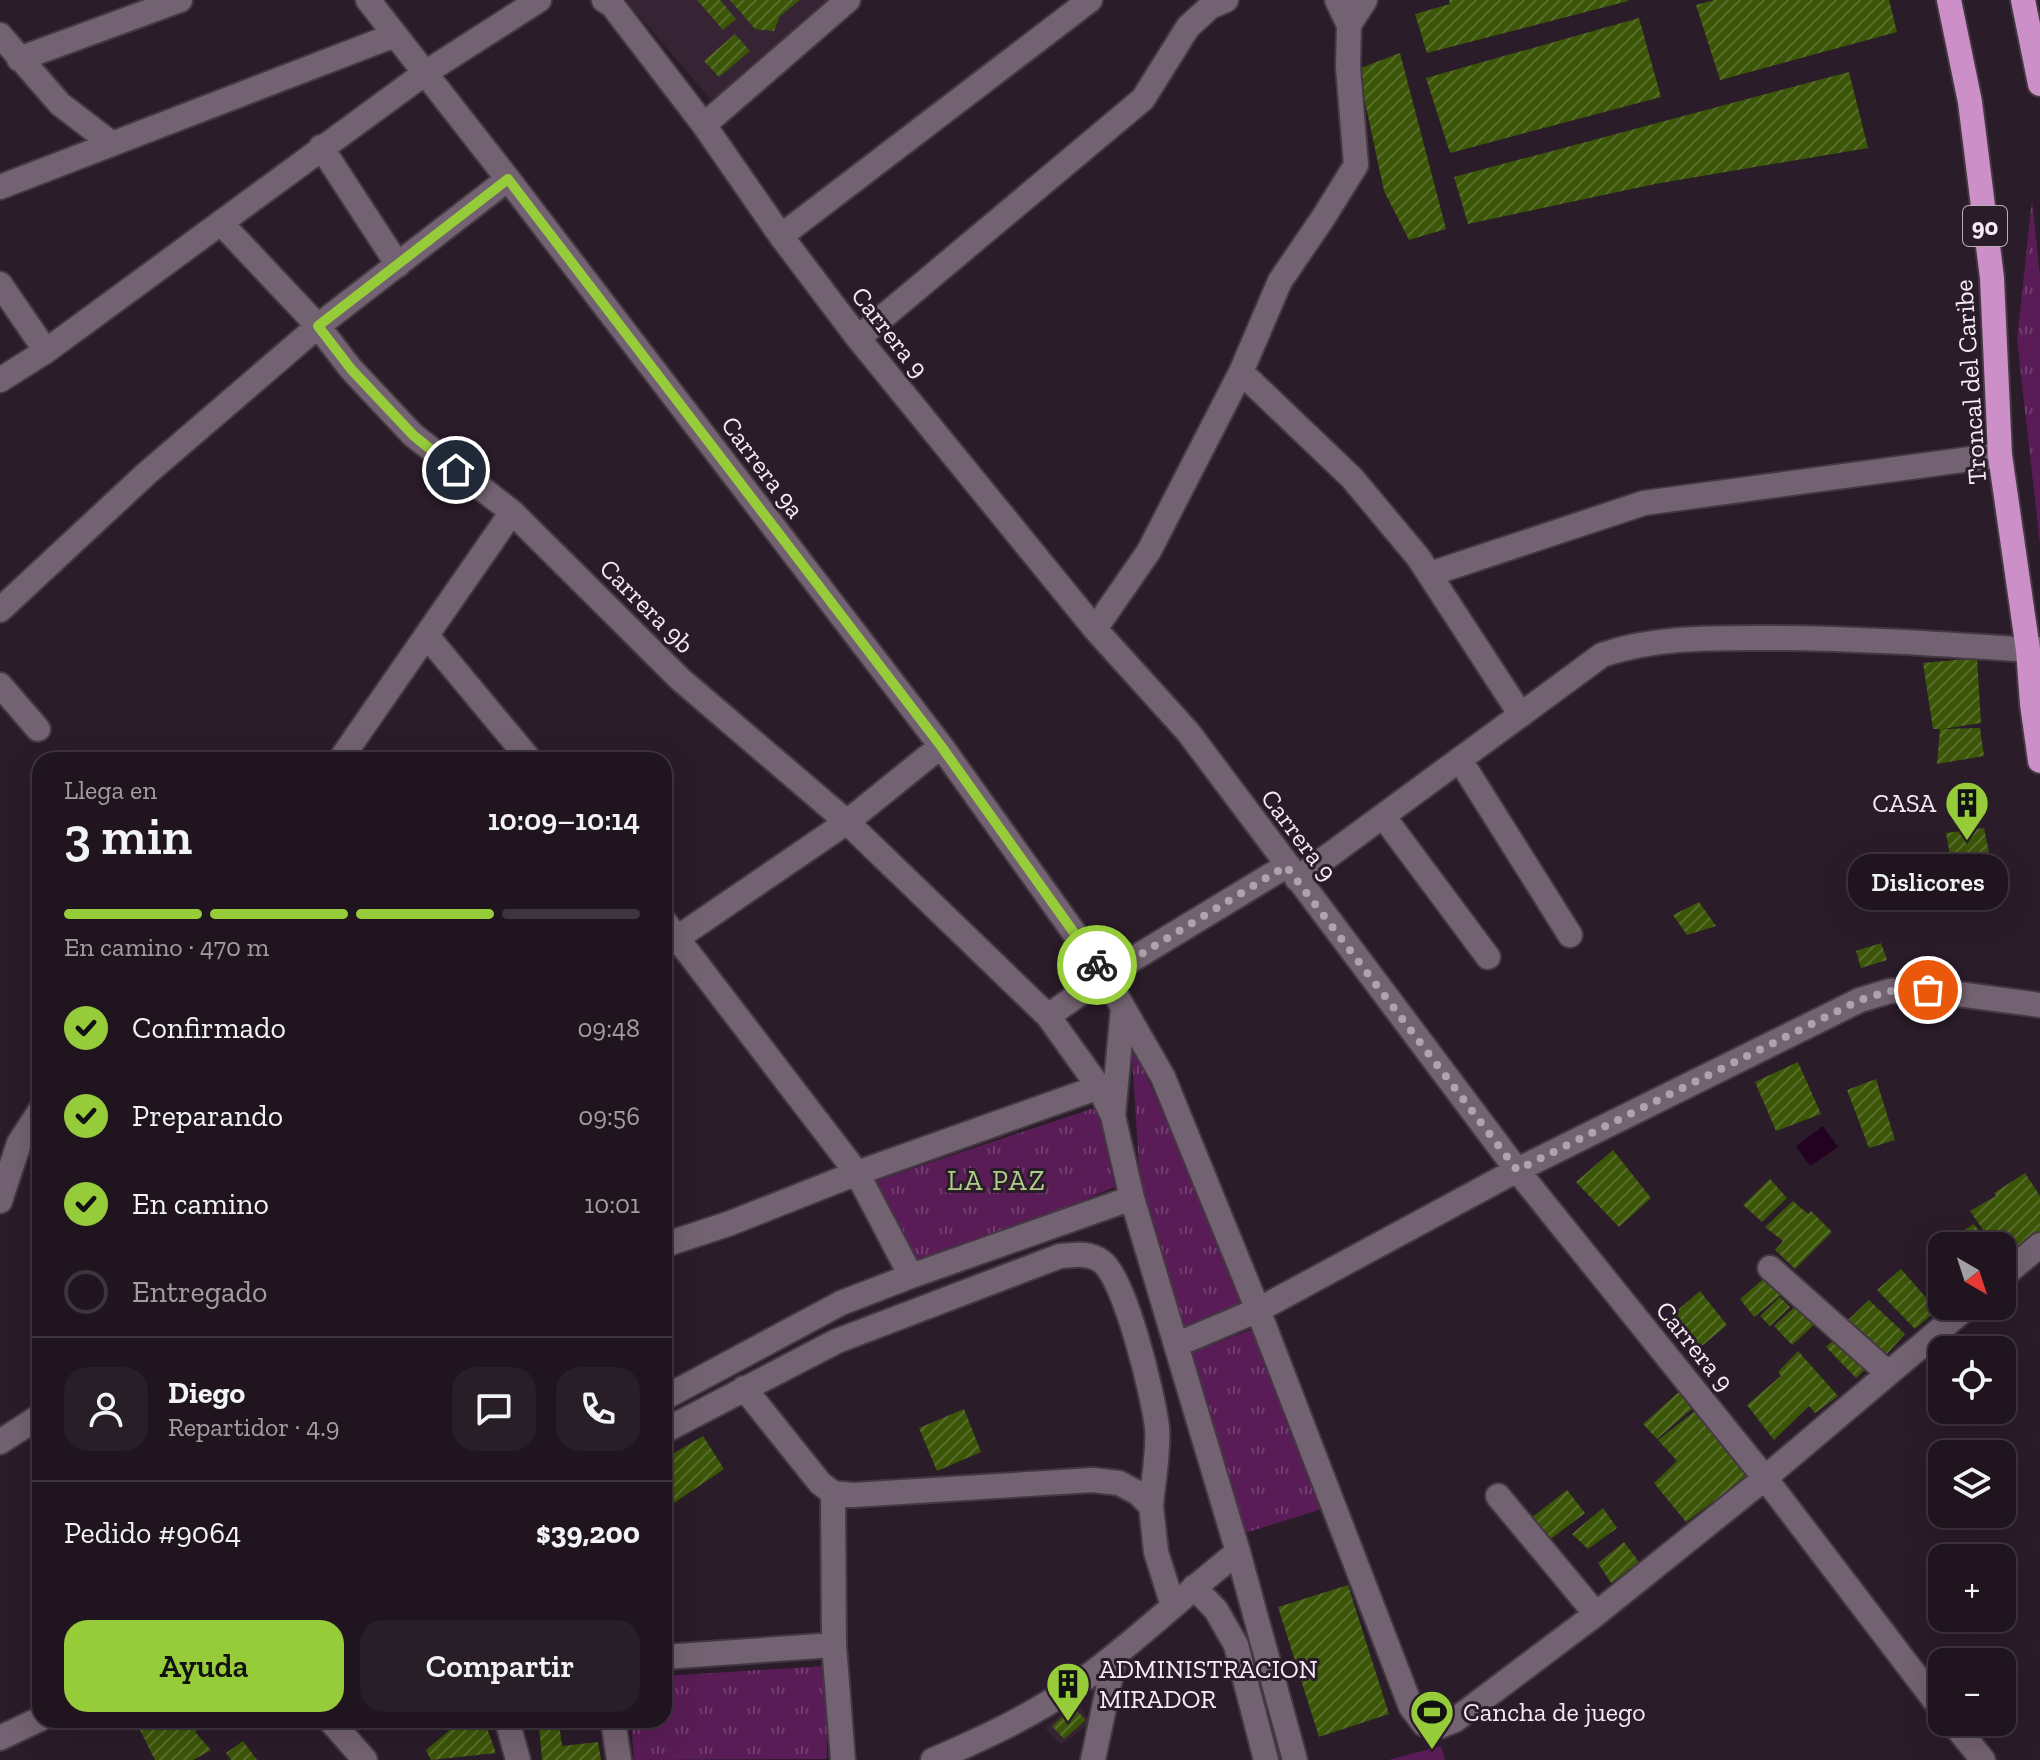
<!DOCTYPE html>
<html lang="es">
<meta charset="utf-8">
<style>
:root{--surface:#20151f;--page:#281e28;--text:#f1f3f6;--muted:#a29fa4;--line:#3d343d;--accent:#96cc39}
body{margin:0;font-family:"Zilla Slab",serif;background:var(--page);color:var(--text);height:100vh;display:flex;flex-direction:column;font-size:30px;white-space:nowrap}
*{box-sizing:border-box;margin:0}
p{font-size:26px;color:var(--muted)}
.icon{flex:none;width:44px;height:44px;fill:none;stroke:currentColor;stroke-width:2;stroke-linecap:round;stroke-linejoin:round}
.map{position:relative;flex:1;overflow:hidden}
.side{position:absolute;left:32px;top:752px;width:640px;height:976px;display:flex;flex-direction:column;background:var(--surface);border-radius:24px;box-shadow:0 8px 32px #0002,0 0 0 2px var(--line)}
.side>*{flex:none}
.needle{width:52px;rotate:141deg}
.tools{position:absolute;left:1928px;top:1232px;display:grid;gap:16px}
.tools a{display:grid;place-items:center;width:88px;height:88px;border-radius:16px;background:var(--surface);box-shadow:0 8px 32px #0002,0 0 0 2px var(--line);font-size:40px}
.pin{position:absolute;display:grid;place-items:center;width:68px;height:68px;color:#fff;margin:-34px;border:4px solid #fff;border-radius:50%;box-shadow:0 2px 8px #0007}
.courier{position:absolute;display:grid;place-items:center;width:80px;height:80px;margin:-40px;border:6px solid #96cc39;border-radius:50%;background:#fff;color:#222;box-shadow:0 2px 10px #0007}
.bubble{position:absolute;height:56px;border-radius:24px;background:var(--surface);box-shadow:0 8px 32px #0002,0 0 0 2px var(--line);font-size:26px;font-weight:600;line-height:56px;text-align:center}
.overview em{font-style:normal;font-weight:600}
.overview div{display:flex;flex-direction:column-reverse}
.overview{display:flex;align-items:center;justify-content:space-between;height:136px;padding:0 32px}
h1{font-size:52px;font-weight:600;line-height:60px}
.bar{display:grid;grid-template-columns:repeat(4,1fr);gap:12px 8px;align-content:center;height:96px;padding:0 32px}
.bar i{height:10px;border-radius:6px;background:var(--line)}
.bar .on{background:var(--accent)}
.bar p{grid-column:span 4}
.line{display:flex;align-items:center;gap:20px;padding:0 32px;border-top:2px solid var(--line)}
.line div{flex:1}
.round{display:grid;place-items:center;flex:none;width:84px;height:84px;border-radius:24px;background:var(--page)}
ol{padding:0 32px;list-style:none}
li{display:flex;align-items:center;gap:24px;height:88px}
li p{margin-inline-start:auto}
li .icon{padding:8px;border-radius:50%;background:var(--accent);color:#111;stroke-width:4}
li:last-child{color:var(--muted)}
li i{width:44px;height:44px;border:4px solid var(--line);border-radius:50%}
.button{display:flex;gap:16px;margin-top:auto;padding:16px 32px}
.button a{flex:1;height:92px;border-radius:24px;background:var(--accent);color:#111;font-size:32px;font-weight:600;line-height:92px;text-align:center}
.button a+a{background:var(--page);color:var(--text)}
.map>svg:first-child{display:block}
.built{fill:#362334}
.grass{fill:url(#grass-tufts)}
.pitch{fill:#591c56}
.water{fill:#220121}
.building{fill:url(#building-hatch)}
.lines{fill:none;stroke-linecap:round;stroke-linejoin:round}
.minor-casing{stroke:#443943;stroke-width:28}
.highway-casing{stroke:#443943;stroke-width:28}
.minor{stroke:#736271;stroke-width:24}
.highway{stroke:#cc8fc7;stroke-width:24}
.done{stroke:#afa3ae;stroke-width:8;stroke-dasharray:0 14.4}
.route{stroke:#96cc39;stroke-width:10}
.labels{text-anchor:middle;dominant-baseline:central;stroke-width:6;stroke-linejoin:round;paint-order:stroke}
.shield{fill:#2a1c29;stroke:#b9aeb8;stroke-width:2}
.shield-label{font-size:24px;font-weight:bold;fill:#f6ecf5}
.street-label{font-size:26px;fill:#f6ecf5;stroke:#2a1c29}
.poi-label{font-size:26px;fill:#f6ecf5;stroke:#2a1c29;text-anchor:start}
.neighbourhood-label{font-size:28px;letter-spacing:2px;fill:#afce88;stroke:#2a1c29}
</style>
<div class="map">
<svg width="2040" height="1760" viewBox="0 0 2040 1760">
<defs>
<pattern id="grass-tufts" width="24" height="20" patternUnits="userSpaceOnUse" patternTransform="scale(2)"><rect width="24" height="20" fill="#591c56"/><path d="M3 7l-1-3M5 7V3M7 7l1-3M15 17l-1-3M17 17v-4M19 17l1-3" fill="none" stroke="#713d6f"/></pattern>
<pattern id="building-hatch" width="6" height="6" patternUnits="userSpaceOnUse" patternTransform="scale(2)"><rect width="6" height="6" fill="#3c5608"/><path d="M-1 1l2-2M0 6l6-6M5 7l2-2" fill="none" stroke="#596e2d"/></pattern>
</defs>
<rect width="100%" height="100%" fill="#2a1c29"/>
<!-- built -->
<path class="built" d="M625 0H832L713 102Z
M1076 1701 1091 1722 1061 1745 1045 1728Z"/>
<!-- grass -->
<path class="grass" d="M2032 200 2040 276V545L2017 339Z
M1131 1042 1250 1307 1184 1330 1141 1198Z
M1097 1107 1115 1187 917 1269 875 1181Z
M1260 1326 1328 1507 1242 1534 1191 1353Z
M826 1666 827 1759 634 1760 631 1720H664V1676Z"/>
<!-- pitch -->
<path class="pitch" d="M1441 1746 1445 1760H1388Z"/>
<!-- water -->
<path class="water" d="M1823 1126 1838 1147 1810 1166 1796 1146Z"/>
<!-- building -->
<path class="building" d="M697 0H720L736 19 723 30Z
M730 0H800L780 16 774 31 755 29Z
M1449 0H1628V1L1427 53 1415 14 1450 4Z
M1714 0H1889L1897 32 1720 80 1696 5Z
M1639 18 1661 97 1450 153 1426 78Z
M735 34 750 51 719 77 704 61Z
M1400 53 1446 229 1409 240 1384 191 1358 69Z
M1849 72 1868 148 1655 184 1468 224 1454 177Z
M1977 658 1981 723 1942 729 1980 728 1984 756 1937 764 1940 729H1933L1923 663Z
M1984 828 1989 852 1951 861 1946 833Z
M1699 902 1716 926 1687 935 1673 915Z
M1881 943 1887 960 1861 968 1856 951Z
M1798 1062 1821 1114 1776 1131 1755 1082Z
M1876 1079 1895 1140 1869 1148 1847 1090Z
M1613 1150 1651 1198 1619 1227 1576 1182Z
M2025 1173 2040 1196V1235L2003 1258 2002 1246H1994L1970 1211 1996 1196 1994 1193Z
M1770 1179 1787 1198 1762 1222 1743 1205Z
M1793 1201 1808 1214 1811 1211 1832 1232 1795 1269 1775 1250 1783 1241 1765 1227Z
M1974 1224 1990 1246H1953L1948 1240Z
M1942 1246V1273L1927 1255Z
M1901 1269 1937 1310 1915 1329 1877 1290Z
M1768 1275 1783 1293 1754 1317 1740 1299Z
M1700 1291 1727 1325 1698 1349 1676 1327 1681 1324 1673 1314Z
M1780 1297 1790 1307 1770 1326 1760 1316Z
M1802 1300 1818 1321 1792 1345 1774 1326Z
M1869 1300 1905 1334 1886 1355 1847 1321Z
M1839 1335 1869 1366 1856 1378 1826 1347Z
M1798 1351 1838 1396 1815 1413 1809 1406 1774 1440 1747 1405 1781 1376 1778 1372Z
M1680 1391 1694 1407 1657 1439 1643 1424Z
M964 1409 981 1452 937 1471 919 1428Z
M1695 1411 1751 1473 1686 1522 1654 1483 1677 1461 1658 1440Z
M703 1436 724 1469 674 1503 664 1484V1459Z
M1567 1490 1585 1513 1544 1544 1526 1522Z
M1603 1508 1617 1528 1588 1549 1572 1534Z
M1624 1542 1639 1562 1611 1583 1598 1563Z
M1348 1585 1389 1714 1319 1737 1278 1607Z
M1073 1707 1086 1720 1064 1739 1052 1726Z
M135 1720H209L195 1732 211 1750 193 1760H155Z
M462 1720H484L496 1753 431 1760 426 1750Z
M559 1723 562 1746 598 1742 601 1760H542L539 1725Z
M243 1741 257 1760H231L226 1753Z"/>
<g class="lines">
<!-- minor casing -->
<g class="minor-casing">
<path id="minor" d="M368 0 508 179 941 746 1105 976 1163 1077 1258 1310 1411 1707 1424 1724 1440 1726 1455 1720 1596 1614 1765 1478 1968 1306
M604 0 612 5 704 125 781 236 858 338 1095 629 1188 732 1517 1170 1765 1478 1942 1710
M1337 0 1349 25
M0 35 60 104 111 143
M19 59 180 0
M704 125 848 0
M321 147 398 265
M0 187 395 35
M221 223 318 326 351 369 413 435 512 512 680 679 847 822 1048 1016 1099 1087 1113 1116 1132 1198 1238 1552 1295 1760
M781 236 1090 0
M0 284 46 351
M858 338 1143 99 1188 27 1210 7 1226 0
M1241 372 1352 478 1418 557 1521 715
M0 380 46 351 425 73 539 0
M1430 574 1644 503 2000 455
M0 610 146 474 318 326 508 179
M1095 629 1149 551 1241 372 1280 281 1323 218 1356 165 1348 67 1349 25 1365 0
M427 636 530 760
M0 685 38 729
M340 760 512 512
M1460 760 1570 935
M1383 816 1488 957
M1297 879 1602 655C1654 637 1711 638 1765 638 1854 638 1940 644 2028 650L2040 649
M664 921 857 1173 911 1276
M664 947 847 822 941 746
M1048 1016 1105 976 1286 866
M1113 1116 1123 1008
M0 1201 19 1143 40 1111
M664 1245 728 1224 857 1173 1099 1087
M1770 1268 1888 1373
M2002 1277 2040 1245
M1178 1344 1258 1310 1517 1170 1860 1000 1890 991 1928 990 2040 1005
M744 1388 820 1483 833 1493 853 1495 1093 1480 1119 1483 1138 1493 1151 1506 1156 1552 1173 1606
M664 1398 841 1303 911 1276 1132 1198
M664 1431 837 1341 1060 1256C1075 1255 1088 1252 1101 1261 1125 1277 1153 1395 1157 1427 1159 1452 1153 1481 1151 1506
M0 1442 40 1416
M833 1493 834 1645 843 1760
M1498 1496 1596 1614
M1194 1587 1216 1610 1236 1645 1266 1760
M664 1657 834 1645
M330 1720 365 1760
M507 1720 518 1760
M613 1720 619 1760
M1952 1722 1983 1760
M0 1738 40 1719
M933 1760C984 1738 1034 1715 1080 1682 1136 1642 1184 1594 1238 1552
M1093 1760 1115 1656"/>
</g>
<!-- highway casing -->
<g class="highway-casing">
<path id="highway" d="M1949 0 1970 102 1992 278 2000 455 2028 650 2032 704 2040 761
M2023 0 2040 84"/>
</g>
<!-- minor -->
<use href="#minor" class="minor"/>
<!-- highway -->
<use href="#highway" class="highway"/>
</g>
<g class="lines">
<!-- done -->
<path class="done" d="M1097 965 1105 976 1286 866 1517 1170 1860 1000 1890 991 1928 990"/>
<!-- route -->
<path class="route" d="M456 470 413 435 351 369 318 326 508 179 941 746 1097 965"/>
</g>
<!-- icons -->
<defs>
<g id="building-pin" transform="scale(2.3)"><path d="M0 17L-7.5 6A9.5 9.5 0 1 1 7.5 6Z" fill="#96cc39" stroke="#2a1c29"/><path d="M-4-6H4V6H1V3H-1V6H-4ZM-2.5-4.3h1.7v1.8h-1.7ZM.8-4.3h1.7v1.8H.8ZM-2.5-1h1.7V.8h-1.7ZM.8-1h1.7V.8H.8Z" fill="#111"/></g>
<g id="stadium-pin" transform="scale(2.3)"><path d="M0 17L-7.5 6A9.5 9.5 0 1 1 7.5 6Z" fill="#96cc39" stroke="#2a1c29"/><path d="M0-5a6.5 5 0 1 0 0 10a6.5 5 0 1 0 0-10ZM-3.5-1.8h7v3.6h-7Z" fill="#111"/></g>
</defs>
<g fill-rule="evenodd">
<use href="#building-pin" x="1967" y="803"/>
<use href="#building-pin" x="1068" y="1684"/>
<use href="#stadium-pin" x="1432" y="1712"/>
</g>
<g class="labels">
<!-- shield labels -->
<rect class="shield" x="1963" y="206" width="44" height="40" rx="6"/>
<g class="shield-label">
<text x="1985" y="226">90</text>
</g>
<!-- street labels -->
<g class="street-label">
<text transform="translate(890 332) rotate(52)">Carrera 9</text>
<text transform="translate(1970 382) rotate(-94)">Troncal del Caribe</text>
<text transform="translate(763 467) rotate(53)">Carrera 9a</text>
<text transform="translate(647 606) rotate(45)">Carrera 9b</text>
<text transform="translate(1299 835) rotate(53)">Carrera 9</text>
<text transform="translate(1695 1346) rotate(51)">Carrera 9</text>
</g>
<!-- poi labels -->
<g class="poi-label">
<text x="1936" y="803" text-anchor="end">CASA</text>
<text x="1099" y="1669">ADMINISTRACION<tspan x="1099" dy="30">MIRADOR</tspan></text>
<text x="1463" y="1712">Cancha de juego</text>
</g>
<!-- neighbourhood labels -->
<g class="neighbourhood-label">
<text x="997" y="1180">LA PAZ</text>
</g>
</g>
</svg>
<div class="tools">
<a><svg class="needle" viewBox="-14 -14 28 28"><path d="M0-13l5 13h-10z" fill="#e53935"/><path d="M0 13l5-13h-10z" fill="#a29fa4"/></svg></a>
<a><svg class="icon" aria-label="locate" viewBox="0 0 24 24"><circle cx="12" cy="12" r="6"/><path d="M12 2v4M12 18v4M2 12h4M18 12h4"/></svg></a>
<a><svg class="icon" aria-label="layers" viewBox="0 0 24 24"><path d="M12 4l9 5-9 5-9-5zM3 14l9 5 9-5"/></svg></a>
<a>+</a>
<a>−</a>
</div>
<div class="pin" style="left:1928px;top:990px;background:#ea580c"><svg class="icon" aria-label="bag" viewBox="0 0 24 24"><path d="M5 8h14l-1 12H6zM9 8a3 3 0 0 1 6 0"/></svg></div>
<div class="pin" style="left:456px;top:470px;background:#1f2937"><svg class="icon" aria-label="home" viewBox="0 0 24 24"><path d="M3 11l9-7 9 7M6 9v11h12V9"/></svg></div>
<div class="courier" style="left:1097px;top:965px"><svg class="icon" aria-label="bike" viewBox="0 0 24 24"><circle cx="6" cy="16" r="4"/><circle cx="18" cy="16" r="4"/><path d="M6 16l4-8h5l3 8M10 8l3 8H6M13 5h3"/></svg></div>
<div class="bubble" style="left:1848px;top:854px;width:160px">Dislicores</div>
<section class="side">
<div class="overview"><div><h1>3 min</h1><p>Llega en</p></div><em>10:09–10:14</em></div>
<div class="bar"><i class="on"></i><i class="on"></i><i class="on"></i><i></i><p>En camino · 470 m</p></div>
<ol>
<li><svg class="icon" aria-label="check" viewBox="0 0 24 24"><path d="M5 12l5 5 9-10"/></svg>Confirmado<p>09:48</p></li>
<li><svg class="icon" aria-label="check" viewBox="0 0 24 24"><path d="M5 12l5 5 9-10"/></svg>Preparando<p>09:56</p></li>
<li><svg class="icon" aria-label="check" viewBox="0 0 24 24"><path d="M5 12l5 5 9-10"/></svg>En camino<p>10:01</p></li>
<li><i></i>Entregado</li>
</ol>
<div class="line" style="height:144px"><a class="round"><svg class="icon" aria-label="person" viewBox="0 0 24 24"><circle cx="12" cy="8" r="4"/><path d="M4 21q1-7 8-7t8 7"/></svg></a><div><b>Diego</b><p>Repartidor · 4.9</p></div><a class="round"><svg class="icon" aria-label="chat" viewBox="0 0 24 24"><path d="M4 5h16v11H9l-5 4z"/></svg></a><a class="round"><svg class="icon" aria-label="phone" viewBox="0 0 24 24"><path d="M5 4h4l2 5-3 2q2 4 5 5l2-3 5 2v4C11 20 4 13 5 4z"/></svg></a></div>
<div class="line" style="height:104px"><div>Pedido #9064</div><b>$39,200</b></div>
<div class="button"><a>Ayuda</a><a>Compartir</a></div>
</section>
</div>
